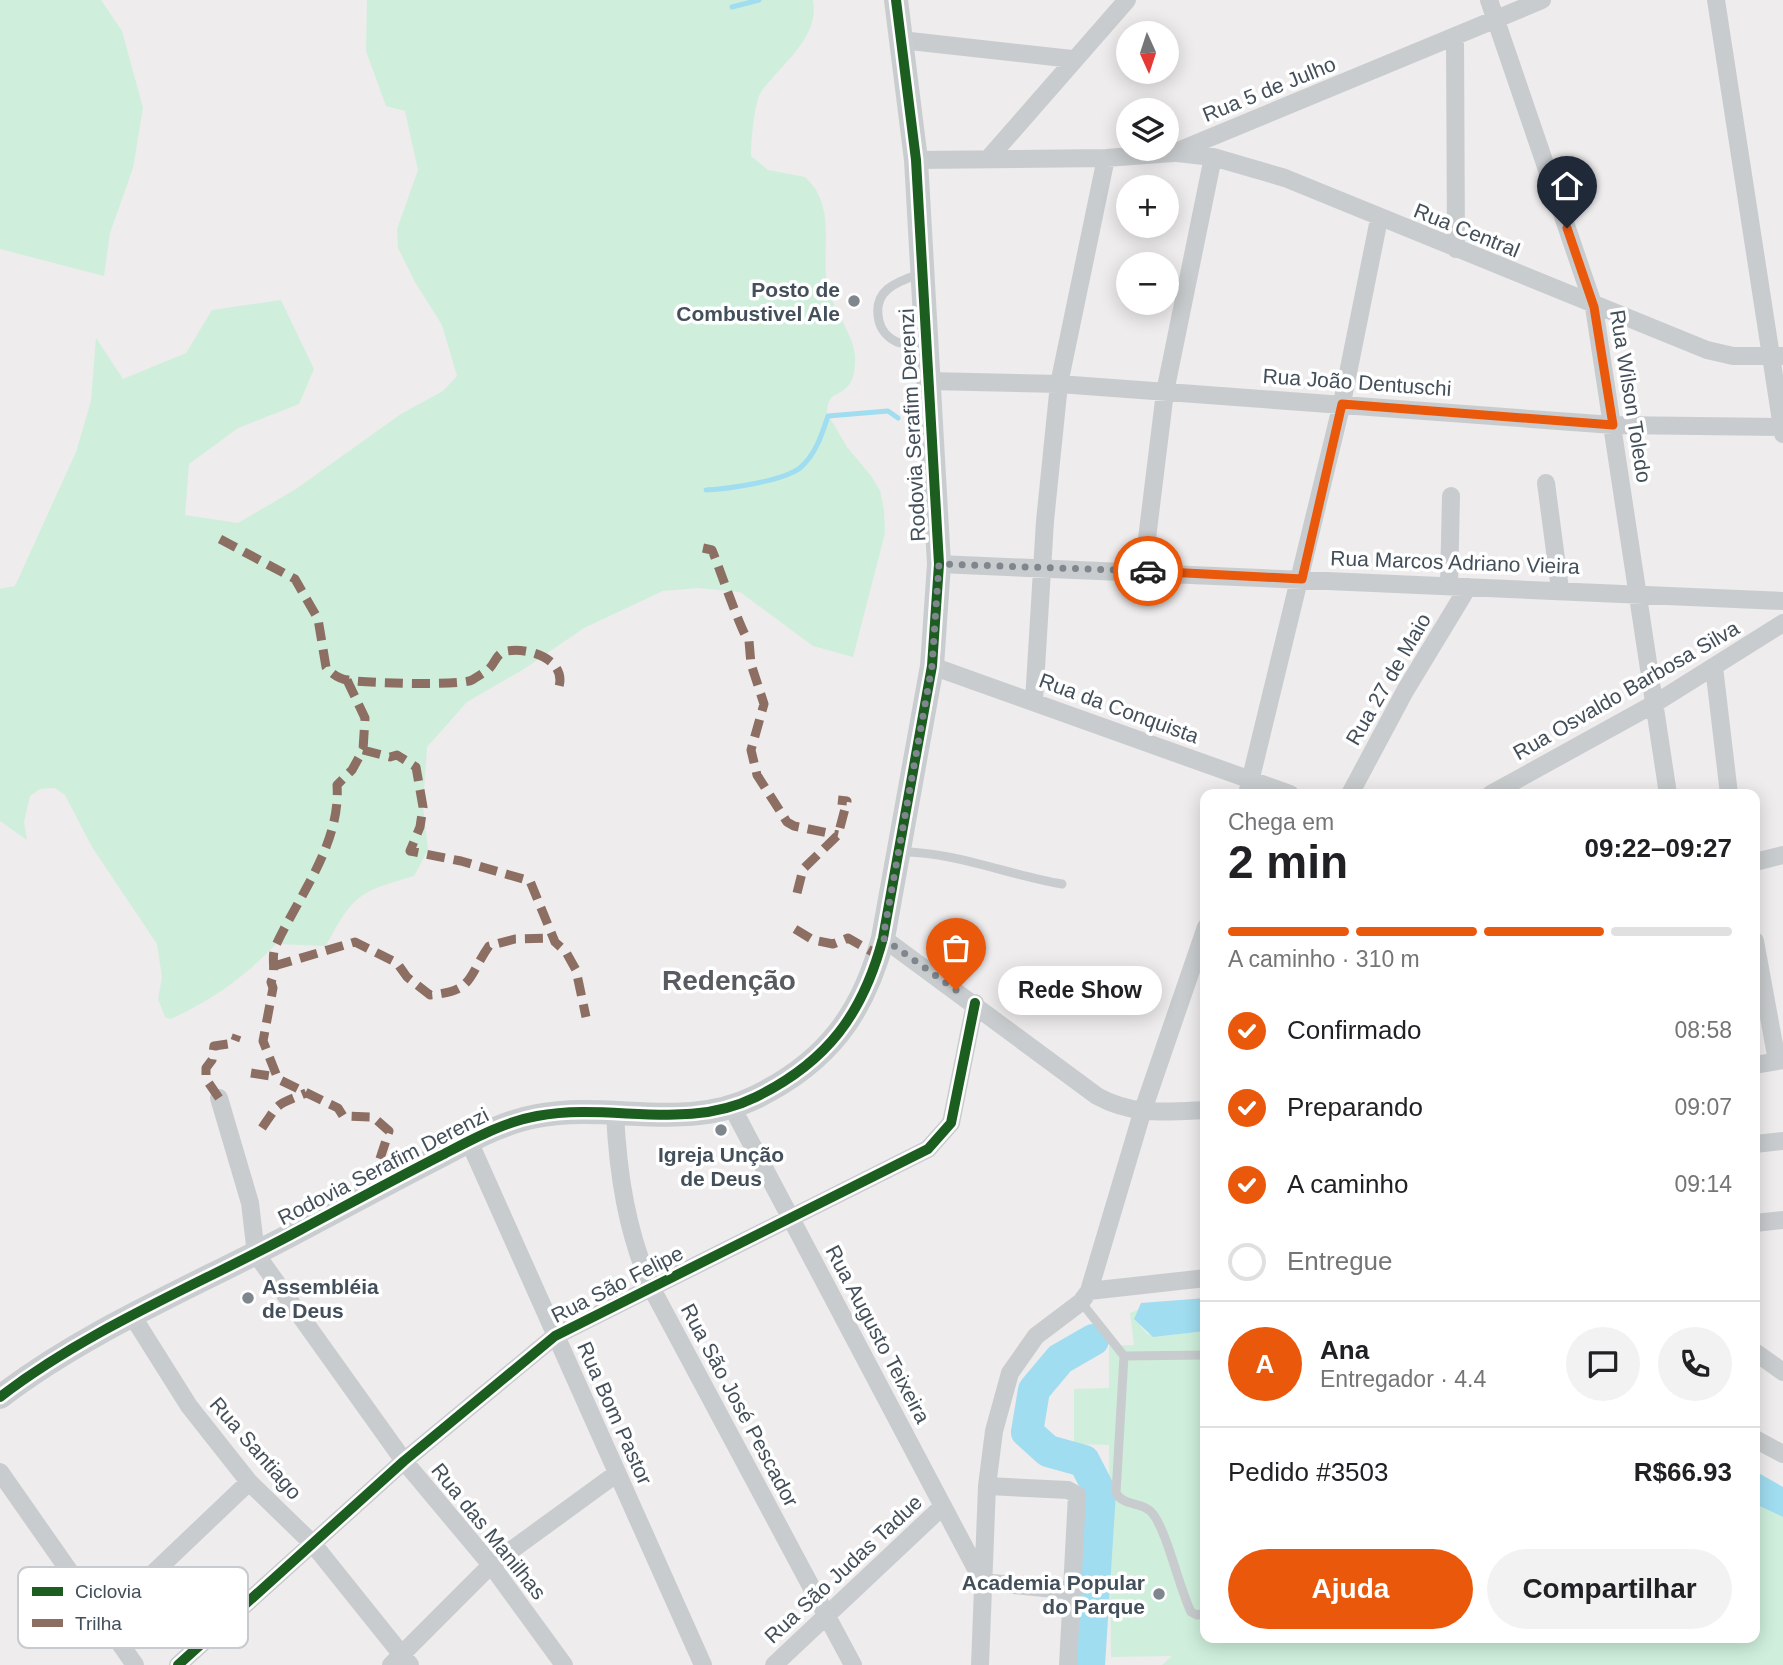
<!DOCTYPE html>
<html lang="pt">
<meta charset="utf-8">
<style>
:root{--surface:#fff;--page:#f2f2f2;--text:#202124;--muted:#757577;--line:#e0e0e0;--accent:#ea580c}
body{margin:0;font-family:Helvetica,sans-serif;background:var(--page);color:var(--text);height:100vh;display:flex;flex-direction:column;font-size:26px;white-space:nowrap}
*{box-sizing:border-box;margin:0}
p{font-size:23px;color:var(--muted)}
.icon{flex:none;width:38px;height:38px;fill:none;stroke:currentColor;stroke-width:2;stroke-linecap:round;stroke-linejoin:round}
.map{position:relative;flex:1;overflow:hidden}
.side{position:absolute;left:1200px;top:789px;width:560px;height:854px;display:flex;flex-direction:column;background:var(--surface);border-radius:14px;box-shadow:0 4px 18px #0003}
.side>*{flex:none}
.needle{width:46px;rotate:177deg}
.tools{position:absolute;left:1116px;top:21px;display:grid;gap:14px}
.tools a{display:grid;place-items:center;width:63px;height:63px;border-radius:50%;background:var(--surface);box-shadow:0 4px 18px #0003;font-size:35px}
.pin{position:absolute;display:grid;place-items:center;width:60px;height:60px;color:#fff;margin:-72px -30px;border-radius:50% 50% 50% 0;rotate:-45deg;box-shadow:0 0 7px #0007}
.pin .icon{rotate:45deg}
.courier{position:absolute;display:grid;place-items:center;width:70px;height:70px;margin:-35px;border:5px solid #ea580c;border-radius:50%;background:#fff;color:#222;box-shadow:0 2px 9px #0007}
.bubble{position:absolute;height:49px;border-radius:24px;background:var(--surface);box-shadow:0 4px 18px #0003;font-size:23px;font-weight:600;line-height:49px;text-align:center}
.summary em{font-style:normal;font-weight:600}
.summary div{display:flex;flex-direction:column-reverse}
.summary{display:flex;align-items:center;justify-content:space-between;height:119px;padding:0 28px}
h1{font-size:46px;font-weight:600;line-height:52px}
.bar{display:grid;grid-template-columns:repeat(4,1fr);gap:10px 7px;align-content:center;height:84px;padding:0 28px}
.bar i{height:9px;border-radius:5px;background:var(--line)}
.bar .on{background:var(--accent)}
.bar p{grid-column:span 4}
.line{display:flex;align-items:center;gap:18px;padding:0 28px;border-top:2px solid var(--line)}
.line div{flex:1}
.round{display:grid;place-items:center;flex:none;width:74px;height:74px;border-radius:37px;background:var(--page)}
ol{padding:0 28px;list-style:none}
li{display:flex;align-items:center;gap:21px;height:77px}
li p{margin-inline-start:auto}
li .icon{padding:7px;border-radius:50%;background:var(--accent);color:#fff;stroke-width:4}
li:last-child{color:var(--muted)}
li i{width:38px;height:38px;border:4px solid var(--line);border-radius:50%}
.action{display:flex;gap:14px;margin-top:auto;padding:14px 28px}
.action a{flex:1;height:80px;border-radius:42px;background:var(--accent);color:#fff;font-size:28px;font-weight:600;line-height:80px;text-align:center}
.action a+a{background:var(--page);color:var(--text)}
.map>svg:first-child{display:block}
.green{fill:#cfefdc}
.water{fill:#a0ddf0}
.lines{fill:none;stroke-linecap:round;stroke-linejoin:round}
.stream{stroke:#a0ddf0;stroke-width:5}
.river{stroke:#a0ddf0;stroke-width:32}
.service{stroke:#c9ccce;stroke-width:9}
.minor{stroke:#c9ccce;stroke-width:18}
.secondary{stroke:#c9cdd0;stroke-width:24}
.quiet{stroke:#8d6e63;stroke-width:9;stroke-dasharray:18 9;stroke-linecap:butt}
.cycleway-casing{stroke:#fff;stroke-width:15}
.cycleway{stroke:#1b5e20;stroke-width:10}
.done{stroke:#7f868d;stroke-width:7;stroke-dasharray:0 12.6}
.route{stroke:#ea580c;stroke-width:9}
.poi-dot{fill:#7f868d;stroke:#fff;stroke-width:2.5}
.labels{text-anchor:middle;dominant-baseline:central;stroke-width:7;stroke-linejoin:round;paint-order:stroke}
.street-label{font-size:21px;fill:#434f5a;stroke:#fff}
.poi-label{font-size:21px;font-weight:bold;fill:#434f5a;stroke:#fff;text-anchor:end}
.district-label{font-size:28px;font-weight:bold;fill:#585c61;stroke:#fff}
.key{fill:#fff;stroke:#c7cace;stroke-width:2}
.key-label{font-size:19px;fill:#434f5a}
</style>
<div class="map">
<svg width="1783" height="1665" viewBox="0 0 1783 1665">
<rect width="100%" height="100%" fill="#eeecec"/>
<!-- green -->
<path class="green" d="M0 0H101L122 31 143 108 133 168 110 233 104 276 0 249Z
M367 0H813C820 38 781 64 761 92 754 102 751 143 751 156L768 170 805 177C837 206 821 247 827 285 831 306 857 339 855 360 855 368 854 380 848 386 837 398 828 391 827 413L847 447 872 477 880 491 884 511 885 533 853 657 813 646 740 592 698 588 663 591 584 628 524 669 467 702 427 747 423 805 428 850 414 876C358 892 353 895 326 946L276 944C242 979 215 998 171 1019L165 1017 158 999 162 977 157 944 92 847 65 795 55 788 40 789 30 796 24 822 27 840 0 821V589L15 586 76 452 91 401 96 338 123 379 186 353 212 310 281 300 314 369 299 404 238 428 189 464 185 515 238 523 296 489 401 414 443 391 457 376 442 325 415 282 398 248 397 229 418 170 405 111 386 106 366 51Z
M1138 1310 1135 1319 1147 1334 1160 1336 1206 1331V1638H1755V1504L1783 1517V1665H1162L1172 1656 1111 1657 1109 1445 1074 1444V1389L1109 1388V1346L1134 1345 1130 1313Z"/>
<!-- water -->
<path class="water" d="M1206 1298V1331L1153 1337 1134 1319 1141 1303Z
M1755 1471 1783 1487V1517L1755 1504Z"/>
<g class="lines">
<!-- stream -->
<path class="stream" d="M732 7 759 0
M706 490C728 489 783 481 800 468 816 454 822 434 828 416L888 411 898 418"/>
<!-- river -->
<path class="river" d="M1089 1665 1100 1492 1084 1461 1048 1451 1027 1432 1034 1390 1060 1359 1093 1340"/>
<!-- service -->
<path class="service" d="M920 274C895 282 872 291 879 321 881 330 888 338 897 342 905 345 916 344 925 344
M901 852C957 852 1008 875 1062 884
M1081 1302 1124 1356 1116 1493C1124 1507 1143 1501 1153 1514 1167 1532 1179 1587 1191 1612L1197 1615 1206 1613
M1124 1356 1206 1355"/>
<!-- minor -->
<path class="minor" d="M1489 0 1594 307 1668 794
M1716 0 1783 434
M1455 37 1456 249
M901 40 1072 59
M1177 153 1213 157 1285 178 1707 350 1733 356H1783
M988 159 1127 0
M916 160 1106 158 1173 153 1542 0
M929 381 1059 384 1613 425 1782 427
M1546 483 1560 589
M939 564 1783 601
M1143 571 1165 392 1213 157
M1449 586 1451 496
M932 666 1290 794
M1714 667 1729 794
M1034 701 1045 521 1059 384 1106 158
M1247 794 1342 403 1379 219
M1350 794 1405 691 1468 587
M1491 794 1654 704 1783 623
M1755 862 1783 855
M883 938 1097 1096C1133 1116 1166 1112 1206 1110
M1755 941 1777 1061
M1755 1065 1783 1060
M219 1098 250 1203 256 1254 404 1461 491 1565 564 1665
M732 1107 983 1582
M615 1114C618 1175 627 1232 651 1287L853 1665
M469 1141 703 1665
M1755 1144 1783 1141
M1755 1223 1783 1220
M1089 1291 1206 1278
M133 1317 189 1406 249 1482 313 1544 410 1665
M1755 1352 1783 1372
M1755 1439 1783 1454
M0 1472 135 1665
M987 1486 1068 1490 1077 1495 1068 1665
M983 1582 1074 1591
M103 1621 249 1482
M178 1665 404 1461 555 1336 928 1149 951 1123 975 1003
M391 1665 491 1565 616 1474
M774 1665 943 1506
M980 1665 987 1486 994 1431 1010 1373 1036 1336 1081 1302 1089 1291 1142 1113 1206 927"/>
<!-- secondary -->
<path class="secondary" d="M0 1397C90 1328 200 1284 300 1230 347 1205 393 1180 440 1156 471 1140 503 1122 537 1116 611 1102 685 1132 756 1097 827 1062 863 1014 883 938L932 666 939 564 916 160 896 0"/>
<!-- quiet -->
<path class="quiet" d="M220 539 295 579 318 619 326 667C332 674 339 679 348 680 364 683 461 686 472 680 474 679 488 670 489 669 496 662 496 653 507 651 532 647 571 662 557 692
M703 548 712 550C718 564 743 637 749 641L751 664 764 704 751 750 757 775 787 822 794 826 838 835
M347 680 365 718 363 750
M797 893 803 869 838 835 847 801 838 800
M795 929 813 940 833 944 848 938 878 955
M274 966 355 942 397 963 407 977 430 995C474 991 467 978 489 946L515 939 554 938
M251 1073 277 1077
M219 1098 206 1079V1068L212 1060 214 1046 234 1043 237 1035
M262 1128C280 1102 274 1106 306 1093
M384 1184 377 1168 389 1131 373 1117 343 1116 338 1108 278 1079 263 1041 273 988 271 982C277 969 270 958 276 945 300 894 341 843 337 785L352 770 363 750 390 757 397 755 416 767 423 807 420 827 410 851 461 861 530 881 555 942 566 952 576 970 586 1017"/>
<!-- cycleway casing -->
<g class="cycleway-casing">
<path id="cycleway" d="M0 1397C90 1328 200 1284 300 1230 347 1205 393 1180 440 1156 471 1140 503 1122 537 1116 611 1102 685 1132 756 1097 827 1062 863 1014 883 938L932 666 939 564 916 160 896 0
M178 1665 404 1461 555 1336 928 1149 951 1123 975 1003"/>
</g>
<!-- cycleway -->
<use href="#cycleway" class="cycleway"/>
</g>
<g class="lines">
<!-- done -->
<path class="done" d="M956 990 883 938 932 666 939 564 1148 571"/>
<!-- route -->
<path class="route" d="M1148 571 1302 579 1342 404 1613 425 1594 307 1567 228"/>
</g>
<!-- markers -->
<g class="poi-dot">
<circle cx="854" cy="301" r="7"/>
<circle cx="721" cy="1130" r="7"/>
<circle cx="248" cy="1298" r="7"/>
<circle cx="1159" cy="1594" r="7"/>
</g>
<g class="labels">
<!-- street labels -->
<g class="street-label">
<text transform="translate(1269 89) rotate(-22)">Rua 5 de Julho</text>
<text transform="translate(1467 230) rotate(22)">Rua Central</text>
<text transform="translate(1357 382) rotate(4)">Rua João Dentuschi</text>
<text transform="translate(1631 396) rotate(81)">Rua Wilson Toledo</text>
<text transform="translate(912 425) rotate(-93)">Rodovia Serafim Derenzi</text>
<text transform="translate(1455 562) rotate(2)">Rua Marcos Adriano Vieira</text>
<text transform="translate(1388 679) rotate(-60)">Rua 27 de Maio</text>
<text transform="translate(1626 690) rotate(-30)">Rua Osvaldo Barbosa Silva</text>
<text transform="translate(1119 708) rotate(20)">Rua da Conquista</text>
<text transform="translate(383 1166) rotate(-27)">Rodovia Serafim Derenzi</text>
<text transform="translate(617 1284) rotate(-27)">Rua São Felipe</text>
<text transform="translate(878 1334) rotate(62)">Rua Augusto Teixeira</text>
<text transform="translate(740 1405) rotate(62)">Rua São José Pescador</text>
<text transform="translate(615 1413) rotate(66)">Rua Bom Pastor</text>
<text transform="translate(256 1448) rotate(49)">Rua Santiago</text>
<text transform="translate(489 1531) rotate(51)">Rua das Manilhas</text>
<text transform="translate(843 1569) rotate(-43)">Rua São Judas Tadue</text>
</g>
<!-- poi labels -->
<g class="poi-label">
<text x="840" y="289">Posto de<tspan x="840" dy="24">Combustivel Ale</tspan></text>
<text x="721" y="1154" text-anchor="middle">Igreja Unção<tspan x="721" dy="24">de Deus</tspan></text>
<text x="262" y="1286" text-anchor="start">Assembléia<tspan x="262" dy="24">de Deus</tspan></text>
<text x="1145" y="1582">Academia Popular<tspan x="1145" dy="24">do Parque</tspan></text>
</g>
<!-- district labels -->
<g class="district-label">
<text x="729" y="980">Redenção</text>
</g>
</g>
<!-- legend -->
<rect x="18" y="1567" width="230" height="81" rx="10" class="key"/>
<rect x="32" y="1587" width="31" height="9" fill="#1b5e20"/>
<rect x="32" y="1619" width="31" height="8" fill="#8d6e63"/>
<g class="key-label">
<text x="75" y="1598">Ciclovia</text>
<text x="75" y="1630">Trilha</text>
</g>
</svg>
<div class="tools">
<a><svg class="needle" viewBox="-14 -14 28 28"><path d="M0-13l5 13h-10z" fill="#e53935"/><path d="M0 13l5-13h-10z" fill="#757577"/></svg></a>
<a><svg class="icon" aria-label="layers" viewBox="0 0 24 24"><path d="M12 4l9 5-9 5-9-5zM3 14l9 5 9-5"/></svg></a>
<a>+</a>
<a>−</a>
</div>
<div class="pin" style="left:956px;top:990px;background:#ea580c"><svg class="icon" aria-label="bag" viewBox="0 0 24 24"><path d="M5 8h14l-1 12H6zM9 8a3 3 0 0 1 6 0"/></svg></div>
<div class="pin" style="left:1567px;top:228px;background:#1f2937"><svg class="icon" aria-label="home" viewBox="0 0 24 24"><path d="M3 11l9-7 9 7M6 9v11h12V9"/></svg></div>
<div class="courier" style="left:1148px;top:571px"><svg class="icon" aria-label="car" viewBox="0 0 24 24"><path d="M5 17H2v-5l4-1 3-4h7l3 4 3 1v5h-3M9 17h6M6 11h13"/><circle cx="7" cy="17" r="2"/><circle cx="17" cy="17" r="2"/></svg></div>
<div class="bubble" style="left:998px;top:966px;width:164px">Rede Show</div>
<section class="side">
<div class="summary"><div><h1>2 min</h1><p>Chega em</p></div><em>09:22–09:27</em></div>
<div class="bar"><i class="on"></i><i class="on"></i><i class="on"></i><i></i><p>A caminho · 310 m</p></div>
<ol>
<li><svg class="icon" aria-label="check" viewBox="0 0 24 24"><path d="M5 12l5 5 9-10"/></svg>Confirmado<p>08:58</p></li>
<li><svg class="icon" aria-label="check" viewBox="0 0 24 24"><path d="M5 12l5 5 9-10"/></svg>Preparando<p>09:07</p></li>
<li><svg class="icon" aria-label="check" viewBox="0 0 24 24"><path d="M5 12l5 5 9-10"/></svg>A caminho<p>09:14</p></li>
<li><i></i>Entregue</li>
</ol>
<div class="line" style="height:126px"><b class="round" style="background:var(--accent);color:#fff">A</b><div><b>Ana</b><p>Entregador · 4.4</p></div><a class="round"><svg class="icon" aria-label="chat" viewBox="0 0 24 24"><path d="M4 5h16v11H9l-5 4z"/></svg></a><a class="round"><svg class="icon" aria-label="phone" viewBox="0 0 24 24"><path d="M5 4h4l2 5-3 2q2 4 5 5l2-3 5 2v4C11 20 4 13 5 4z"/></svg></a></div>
<div class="line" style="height:91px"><div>Pedido #3503</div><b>R$66.93</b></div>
<div class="action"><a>Ajuda</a><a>Compartilhar</a></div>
</section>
</div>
